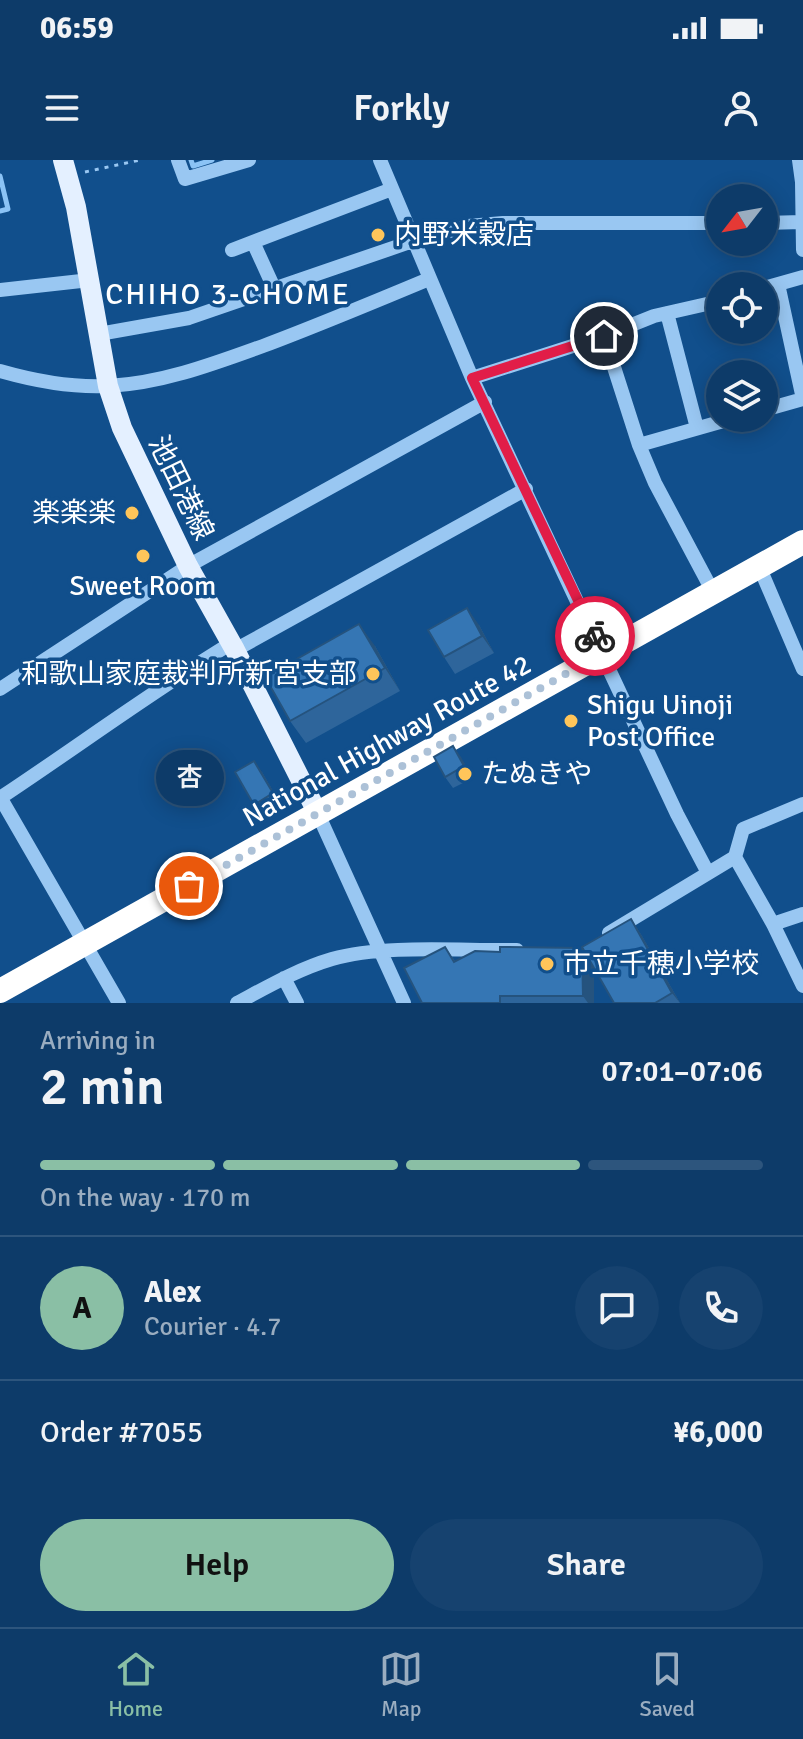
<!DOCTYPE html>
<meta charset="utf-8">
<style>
:root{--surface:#0d3b69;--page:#16426f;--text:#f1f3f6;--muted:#9aadc0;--line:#2d557d;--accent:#8abfa5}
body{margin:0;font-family:Signika,"Noto Sans JP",sans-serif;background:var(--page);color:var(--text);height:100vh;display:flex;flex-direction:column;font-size:30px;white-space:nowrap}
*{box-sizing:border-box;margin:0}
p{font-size:26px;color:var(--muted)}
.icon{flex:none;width:44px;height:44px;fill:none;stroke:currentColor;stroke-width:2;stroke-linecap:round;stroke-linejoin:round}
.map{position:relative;height:843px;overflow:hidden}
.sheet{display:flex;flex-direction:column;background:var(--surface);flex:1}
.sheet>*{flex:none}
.needle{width:52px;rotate:239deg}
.buttons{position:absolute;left:706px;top:24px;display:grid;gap:16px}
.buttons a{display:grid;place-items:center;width:72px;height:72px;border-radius:50%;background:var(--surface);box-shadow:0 4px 20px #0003,0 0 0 2px var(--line);font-size:40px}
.pin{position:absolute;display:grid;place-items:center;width:68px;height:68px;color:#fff;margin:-34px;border:4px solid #fff;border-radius:50%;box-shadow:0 2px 8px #0007}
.courier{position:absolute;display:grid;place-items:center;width:80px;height:80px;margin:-40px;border:6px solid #e11d48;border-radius:50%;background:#fff;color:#222;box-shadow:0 2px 10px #0007}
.bubble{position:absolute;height:56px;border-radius:28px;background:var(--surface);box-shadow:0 4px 20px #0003,0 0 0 2px var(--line);font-size:26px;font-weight:600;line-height:56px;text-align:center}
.headline em{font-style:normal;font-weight:600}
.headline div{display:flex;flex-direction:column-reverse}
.headline{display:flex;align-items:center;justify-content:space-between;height:136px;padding:0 40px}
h1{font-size:52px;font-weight:600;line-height:60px}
.bar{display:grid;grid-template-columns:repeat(4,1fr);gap:12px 8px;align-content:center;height:96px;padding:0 40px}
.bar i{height:10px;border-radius:6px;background:var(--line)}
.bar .active{background:var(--accent)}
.bar p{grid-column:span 4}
.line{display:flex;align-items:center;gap:20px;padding:0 40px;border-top:2px solid var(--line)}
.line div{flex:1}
.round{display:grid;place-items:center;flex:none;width:84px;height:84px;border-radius:42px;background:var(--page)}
.button{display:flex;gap:16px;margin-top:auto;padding:16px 40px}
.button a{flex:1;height:92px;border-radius:48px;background:var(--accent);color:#111;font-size:32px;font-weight:600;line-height:92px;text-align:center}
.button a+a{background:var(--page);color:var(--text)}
.status{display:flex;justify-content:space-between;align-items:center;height:56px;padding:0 40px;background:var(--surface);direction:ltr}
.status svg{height:22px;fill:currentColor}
header{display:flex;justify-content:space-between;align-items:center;height:104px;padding:0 40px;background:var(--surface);font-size:36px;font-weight:600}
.tab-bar{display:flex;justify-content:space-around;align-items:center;height:112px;border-top:2px solid var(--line);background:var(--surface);font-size:22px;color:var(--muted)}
.tab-bar a{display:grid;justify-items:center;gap:4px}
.tab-bar .active{color:var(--accent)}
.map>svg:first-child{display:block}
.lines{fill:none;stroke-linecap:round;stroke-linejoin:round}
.stream{stroke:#8bc3f5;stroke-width:5}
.path{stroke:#99c7f2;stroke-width:3;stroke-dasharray:4 6;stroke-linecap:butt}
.minor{stroke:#99c7f2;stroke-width:14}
.major{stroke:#e4f0ff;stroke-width:20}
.highway{stroke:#fff;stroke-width:24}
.wall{fill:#2e659b}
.shaded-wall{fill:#25537e}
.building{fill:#3576b4;stroke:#25537e;stroke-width:2}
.done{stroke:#acc1d7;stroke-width:8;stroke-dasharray:0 14.4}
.route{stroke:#e11d48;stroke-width:10}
.poi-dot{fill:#ffc55a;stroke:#114f8c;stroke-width:3}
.labels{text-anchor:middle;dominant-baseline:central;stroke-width:7;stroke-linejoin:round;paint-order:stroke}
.poi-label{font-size:28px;fill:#fff;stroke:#114f8c;text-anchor:start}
.street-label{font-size:28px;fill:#fff;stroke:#114f8c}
.neighbourhood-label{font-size:30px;letter-spacing:2px;fill:#fff;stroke:#114f8c}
</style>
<div class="status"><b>06:59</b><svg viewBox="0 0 49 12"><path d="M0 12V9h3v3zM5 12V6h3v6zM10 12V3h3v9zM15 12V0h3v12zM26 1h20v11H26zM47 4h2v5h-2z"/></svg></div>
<header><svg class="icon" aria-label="menu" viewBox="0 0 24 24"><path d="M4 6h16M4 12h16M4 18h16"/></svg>Forkly<svg class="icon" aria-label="person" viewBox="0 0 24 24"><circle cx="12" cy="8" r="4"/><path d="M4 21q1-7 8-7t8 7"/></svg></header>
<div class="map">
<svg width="803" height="843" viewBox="0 0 803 843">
<rect width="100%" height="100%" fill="#114f8c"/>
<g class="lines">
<!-- stream -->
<path class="stream" d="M191 0 193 6 212 0
M0 16 8 49 0 51"/>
<!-- path -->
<path class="path" d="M85 12 140 0"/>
<!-- minor -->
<path class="minor" d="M178 0 185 19 249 0
M380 0 472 218 677 654 707 711
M799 0 802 22 803 90
M764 63 802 62
M253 82 274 128
M232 90 392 29
M764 128 803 117
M0 130 90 120
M667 153 697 268
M99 174 189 158 413 81 468 66 503 63H720
M604 176 639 285 655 323 713 432
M0 211C35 221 72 228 109 226 163 223 213 204 263 186 319 165 374 142 429 119
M472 218 604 176 654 156 720 141
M764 250 803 239 778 124
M639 285 734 258
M759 406 803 509
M235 490 526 329
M0 529 188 406 485 242
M0 637 119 843
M0 638C77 587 151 532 230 484
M803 644 743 669 735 697 773 764 803 826
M318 654 404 843
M773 764 803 754
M609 773 735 697
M284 818 297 843
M237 843C267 827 298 809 332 799 385 784 461 791 517 790"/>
<!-- major -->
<path class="major" d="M63 0 76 47 108 226 122 268 188 406 235 490 318 654"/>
<!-- highway -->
<path class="highway" d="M0 831 803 382"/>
</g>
<!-- wall -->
<path class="wall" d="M479 465 494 493 455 514 444 497Z
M375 486 400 531 306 583 290 561Z
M453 586 473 618 453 628 445 617Z
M262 612 281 645 262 656 254 645Z
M631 759 642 776 680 843H614L594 808V843H422L445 787 455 801 500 792 582 788Z"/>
<!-- shaded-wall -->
<path class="shaded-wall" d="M467 448 479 465 494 493 482 476Z
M359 464 375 486 400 531 385 508Z
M453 586 461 597 473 618 464 606Z
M254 601 262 612 281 645 273 633Z
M631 759 642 776 680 843 672 833Z
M582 788 594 805V843H588L583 836Z"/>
<!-- building -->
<path class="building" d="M467 448 482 476 444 497 428 470Z
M359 464 385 508 290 561 265 517Z
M453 586 464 606 445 617 434 597Z
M254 601 273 633 254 645 235 612Z
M631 759 672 833 655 843H614L582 787Z
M445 787 454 802 475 791 500 792V787L582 788 583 836H500V843H422L404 808Z"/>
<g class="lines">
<!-- done -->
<path class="done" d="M189 726 603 493 595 476"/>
<!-- route -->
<path class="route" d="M595 476 472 218 604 176"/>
</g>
<!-- markers -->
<g class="poi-dot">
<circle cx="378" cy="75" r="8"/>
<circle cx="132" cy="353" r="8"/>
<circle cx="143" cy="396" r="8"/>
<circle cx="373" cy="514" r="8"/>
<circle cx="571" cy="561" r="8"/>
<circle cx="465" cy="614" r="8"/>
<circle cx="547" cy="804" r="8"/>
</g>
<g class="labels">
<!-- poi labels -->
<g class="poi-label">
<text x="394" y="75">内野米穀店</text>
<text x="116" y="353" text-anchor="end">楽楽楽</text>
<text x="143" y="426" text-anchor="middle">Sweet Room</text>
<text x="357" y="514" text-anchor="end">和歌山家庭裁判所新宮支部</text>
<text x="587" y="545">Shigu Uinoji<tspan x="587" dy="32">Post Office</tspan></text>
<text x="481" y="614">たぬきや</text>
<text x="563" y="804">市立千穂小学校</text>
</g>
<!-- street labels -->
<g class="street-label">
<text transform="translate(181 328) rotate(64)">池田港線</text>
<text transform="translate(387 581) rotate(-29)">National Highway Route 42</text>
</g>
<!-- neighbourhood labels -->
<g class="neighbourhood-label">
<text x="228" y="134">CHIHO 3-CHOME</text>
</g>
</g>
</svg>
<div class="buttons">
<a><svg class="needle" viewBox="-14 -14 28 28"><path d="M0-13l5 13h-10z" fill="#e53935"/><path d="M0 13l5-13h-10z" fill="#9aadc0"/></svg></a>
<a><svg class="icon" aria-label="locate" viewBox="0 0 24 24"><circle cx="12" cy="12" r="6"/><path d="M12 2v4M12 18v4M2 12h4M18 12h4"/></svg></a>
<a><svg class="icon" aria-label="layers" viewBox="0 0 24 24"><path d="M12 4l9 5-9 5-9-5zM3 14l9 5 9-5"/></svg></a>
</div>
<div class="pin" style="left:189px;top:726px;background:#ea580c"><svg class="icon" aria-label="bag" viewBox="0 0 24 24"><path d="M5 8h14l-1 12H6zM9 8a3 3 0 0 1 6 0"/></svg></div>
<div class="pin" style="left:604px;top:176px;background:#1f2937"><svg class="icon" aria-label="home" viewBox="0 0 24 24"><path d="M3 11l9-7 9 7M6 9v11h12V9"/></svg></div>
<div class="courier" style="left:595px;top:476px"><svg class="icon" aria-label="bike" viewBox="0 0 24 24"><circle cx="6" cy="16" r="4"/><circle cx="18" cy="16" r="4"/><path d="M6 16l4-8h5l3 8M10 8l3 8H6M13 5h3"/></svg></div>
<div class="bubble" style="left:156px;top:590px;width:68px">杏</div>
</div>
<section class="sheet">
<div class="headline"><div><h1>2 min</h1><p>Arriving in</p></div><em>07:01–07:06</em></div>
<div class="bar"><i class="active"></i><i class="active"></i><i class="active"></i><i></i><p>On the way · 170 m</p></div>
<div class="line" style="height:144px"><b class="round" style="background:var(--accent);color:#111">A</b><div><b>Alex</b><p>Courier · 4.7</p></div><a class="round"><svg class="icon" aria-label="chat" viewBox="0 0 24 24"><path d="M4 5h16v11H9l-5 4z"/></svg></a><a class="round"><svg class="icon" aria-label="phone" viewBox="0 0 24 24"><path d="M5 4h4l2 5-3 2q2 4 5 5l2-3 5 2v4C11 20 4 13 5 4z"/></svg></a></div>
<div class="line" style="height:104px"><div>Order #7055</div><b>¥6,000</b></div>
<div class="button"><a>Help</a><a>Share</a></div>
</section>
<nav class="tab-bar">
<a class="active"><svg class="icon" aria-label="home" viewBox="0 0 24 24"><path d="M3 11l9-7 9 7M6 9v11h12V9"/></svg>Home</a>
<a><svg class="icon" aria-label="map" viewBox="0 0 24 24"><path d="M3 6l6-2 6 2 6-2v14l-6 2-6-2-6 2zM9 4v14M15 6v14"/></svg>Map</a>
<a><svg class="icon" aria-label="saved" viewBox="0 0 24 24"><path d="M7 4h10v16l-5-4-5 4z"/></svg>Saved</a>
</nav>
